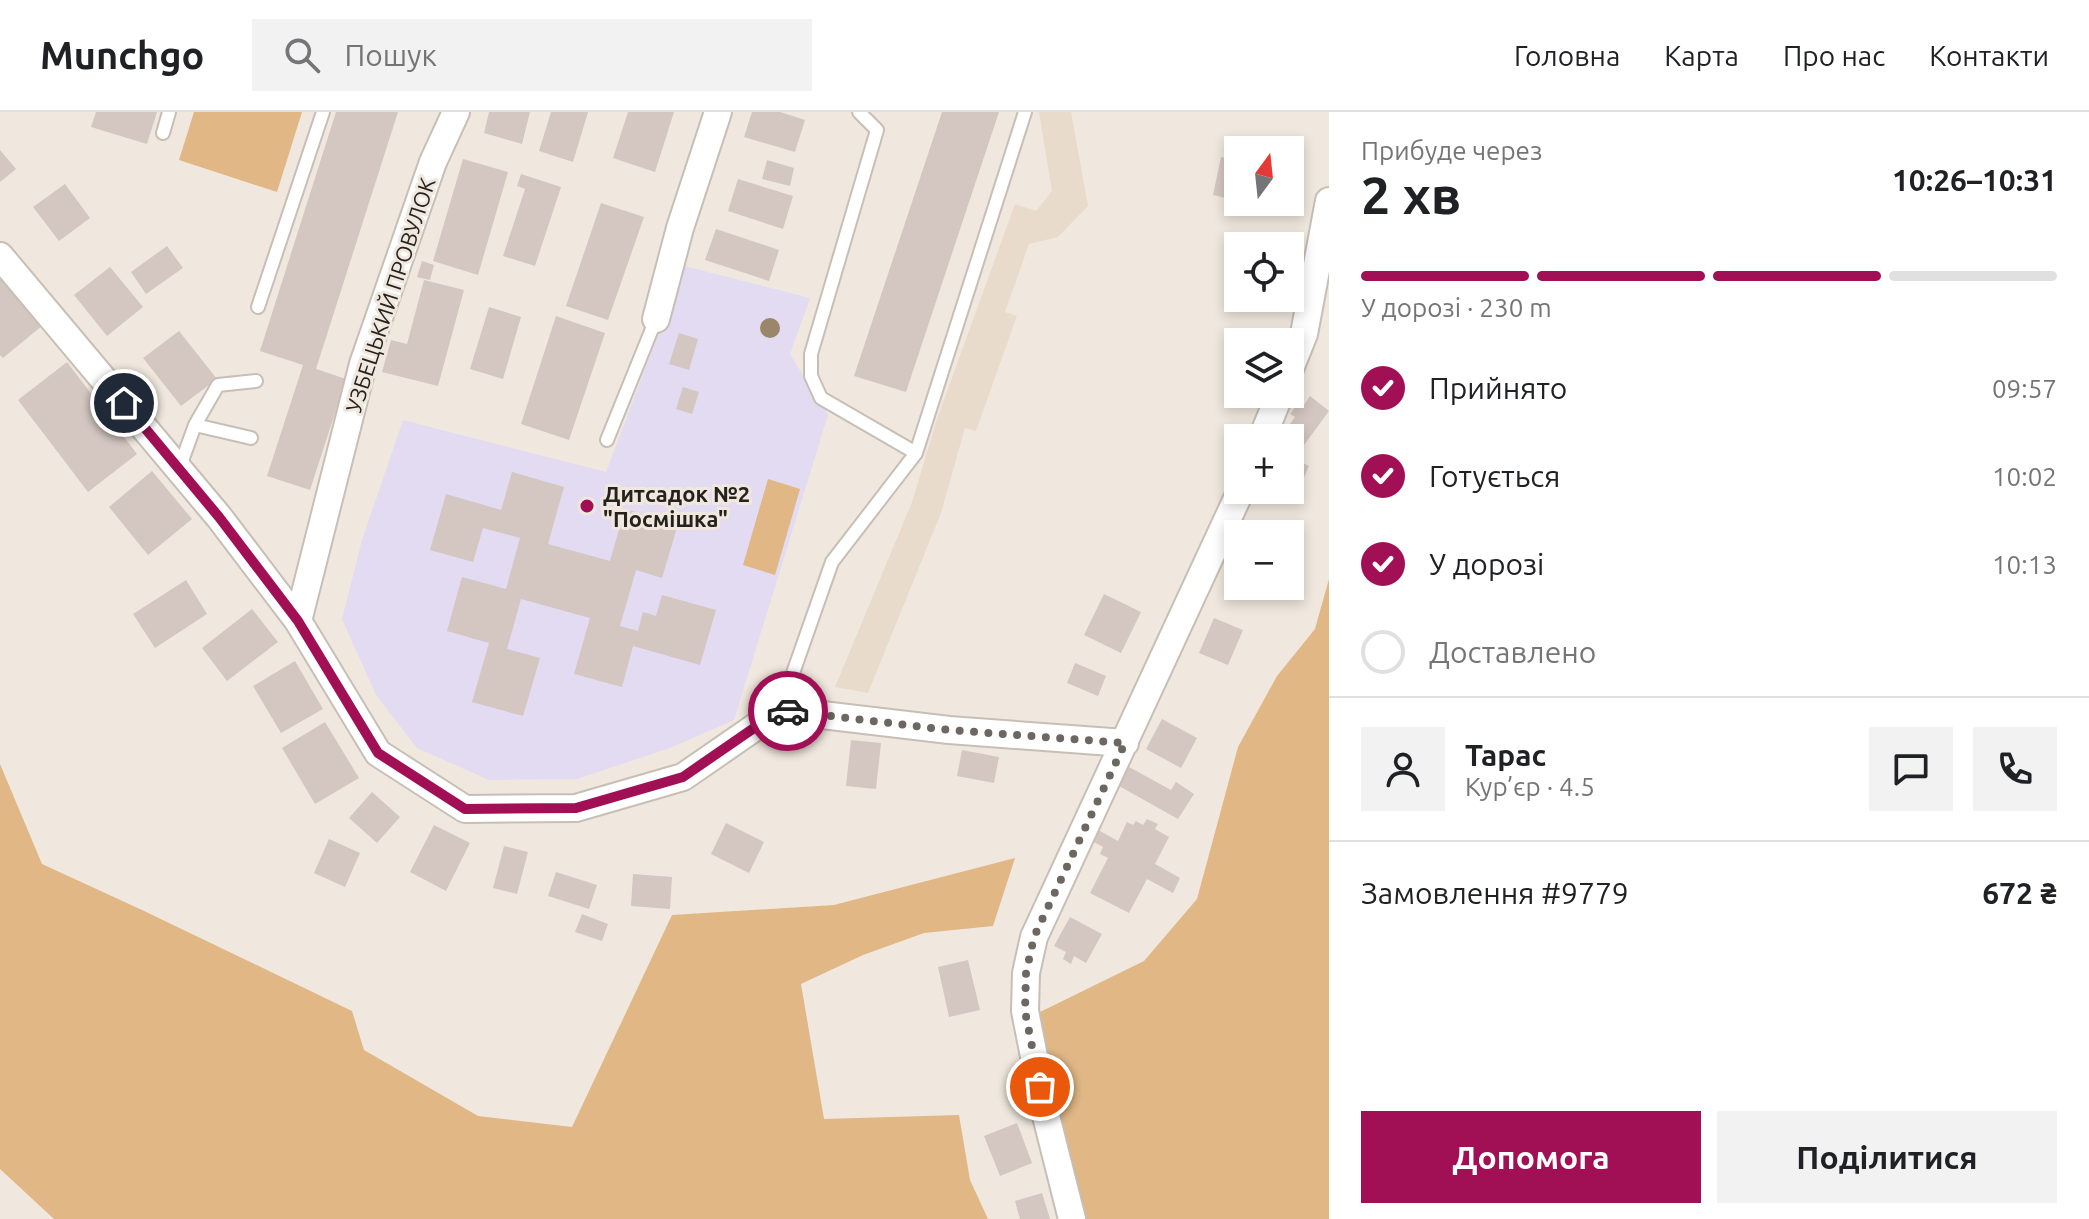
<!DOCTYPE html>
<html lang="uk">
<meta charset="utf-8">
<style>
:root{--surface:#fff;--page:#f2f2f2;--text:#202124;--muted:#757577;--line:#e0e0e0;--accent:#a10f54}
body{margin:0;font-family:Ubuntu,sans-serif;background:var(--page);color:var(--text);height:100vh;display:flex;flex-direction:column;font-size:30px;white-space:nowrap}
*{box-sizing:border-box;margin:0}
p{font-size:26px;color:var(--muted)}
.icon{flex:none;width:44px;height:44px;fill:none;stroke:currentColor;stroke-width:2;stroke-linecap:round;stroke-linejoin:round}
.map{position:relative;flex:1;overflow:hidden}
.sheet{display:flex;flex-direction:column;background:var(--surface);width:760px}
.sheet>*{flex:none}
.needle{width:52px;rotate:15deg}
.fabs{position:absolute;left:1224px;top:24px;display:grid;gap:16px}
.fabs a{display:grid;place-items:center;width:80px;height:80px;border-radius:0px;background:var(--surface);box-shadow:0 4px 12px #0003;font-size:40px}
.pin{position:absolute;display:grid;place-items:center;width:68px;height:68px;color:#fff;margin:-34px;border:4px solid #fff;border-radius:50%;box-shadow:0 2px 8px #0007}
.courier{position:absolute;display:grid;place-items:center;width:80px;height:80px;margin:-40px;border:6px solid #a10f54;border-radius:50%;background:#fff;color:#222;box-shadow:0 2px 10px #0007}
.summary em{font-style:normal;font-weight:600}
.summary div{display:flex;flex-direction:column-reverse}
.summary{display:flex;align-items:center;justify-content:space-between;height:136px;padding:0 32px}
h1{font-size:52px;font-weight:600;line-height:60px}
.bar{display:grid;grid-template-columns:repeat(4,1fr);gap:12px 8px;align-content:center;height:96px;padding:0 32px}
.bar i{height:10px;border-radius:6px;background:var(--line)}
.bar .selected{background:var(--accent)}
.bar p{grid-column:span 4}
.line{display:flex;align-items:center;gap:20px;padding:0 32px;border-top:2px solid var(--line)}
.line div{flex:1}
.round{display:grid;place-items:center;flex:none;width:84px;height:84px;border-radius:0px;background:var(--page)}
ol{padding:0 32px;list-style:none}
li{display:flex;align-items:center;gap:24px;height:88px}
li p{margin-inline-start:auto}
li .icon{padding:8px;border-radius:50%;background:var(--accent);color:#fff;stroke-width:4}
li:last-child{color:var(--muted)}
li i{width:44px;height:44px;border:4px solid var(--line);border-radius:50%}
.cta{display:flex;gap:16px;margin-top:auto;padding:16px 32px}
.cta a{flex:1;height:92px;border-radius:0px;background:var(--accent);color:#fff;font-size:32px;font-weight:600;line-height:92px;text-align:center}
.cta a+a{background:var(--page);color:var(--text)}
header{display:flex;align-items:center;gap:48px;box-sizing:border-box;height:112px;padding:0 40px;background:var(--surface);border-bottom:2px solid var(--line)}
header strong{font-size:38px}
nav{display:flex;gap:44px;margin-inline-start:auto;font-size:28px}
.search{width:560px;height:72px;background:var(--page);display:flex;align-items:center;gap:20px;box-sizing:border-box;padding:0 28px;border-radius:0px;color:var(--muted);font-size:30px}
main{display:flex;flex:1;min-height:0}
.map>svg:first-child{display:block}
.built{fill:#e9dbcb}
.education{fill:#e2dbf1}
.green{fill:#e0b785}
.building{fill:#d4c6c1}
.lines{fill:none;stroke-linecap:round;stroke-linejoin:round}
.lane-casing{stroke:#c7bfb5;stroke-width:16}
.street-casing{stroke:#c7bfb5;stroke-width:30}
.lane{stroke:#fff;stroke-width:12}
.street{stroke:#fff;stroke-width:26}
.tree{fill:#9a866a}
.done{stroke:#6c6761;stroke-width:8;stroke-dasharray:0 14.4}
.route{stroke:#a10f54;stroke-width:10}
.poi-dot{fill:#a10f54;stroke:#f0e8de;stroke-width:3}
.labels{text-anchor:middle;dominant-baseline:central;stroke-width:6;stroke-linejoin:round;paint-order:stroke}
.street-label{font-size:22px;fill:#25221e;stroke:#f0e8de}
.poi-label{font-size:22px;font-weight:bold;fill:#25221e;stroke:#f0e8de;text-anchor:start}
</style>
<header>
<strong>Munchgo</strong>
<div class="search"><svg class="icon" aria-label="search" viewBox="0 0 24 24"><circle cx="10" cy="10" r="6"/><path d="M15 15l6 6"/></svg>Пошук</div>
<nav><a>Головна</a><a>Карта</a><a>Про нас</a><a>Контакти</a></nav>
</header>
<main>
<div class="map">
<svg width="1329" height="1107" viewBox="0 0 1329 1107">
<rect width="100%" height="100%" fill="#f0e8de"/>
<!-- built -->
<path class="built" d="M1039 0H1071L1088 94 1058 125 1029 132 1005 200 1017 204 976 319 965 316 941 401 868 581 835 575 912 390 937 307 1015 92 1036 99 1052 79Z"/>
<!-- education -->
<path class="education" d="M684 154 810 186 790 242 828 303 734 608 670 636 577 667 489 668 417 636 376 583 342 507 362 428 403 308 606 360Z"/>
<!-- green -->
<path class="green" d="M194 0H302L277 80 179 48Z
M768 367 800 377 775 463 743 453Z
M1329 467V1107H1087L1052 1003 1038 901 1144 849 1197 787 1238 635 1277 564 1315 517Z
M0 652 42 752 142 798 352 899 364 938 478 1004 572 1015 672 803 834 793 1015 746 993 814 924 821 863 843 801 872 824 1007 959 1003 970 1068 988 1107H54L0 1057Z"/>
<!-- building -->
<path class="building" d="M96 0H157L147 32 91 15Z
M336 0H398L316 257 346 267 310 378 267 364 303 253 260 239Z
M489 0H530L522 32 484 21Z
M551 0H588L573 50 539 39Z
M628 0H674L655 60 613 46Z
M752 0H780L805 8 795 40 744 25Z
M942 0H999L906 280 854 264Z
M0 38 16 57 0 70Z
M1221 45 1238 49V89L1213 83Z
M463 47 508 60 478 163 433 149Z
M767 48 794 56 790 74 762 67Z
M521 62 561 75 535 154 503 144 525 77 517 74Z
M738 67 793 84 783 117 728 99Z
M65 72 90 106 59 129 33 95Z
M1249 90H1277L1275 97Z
M601 91 644 105 608 208 566 194Z
M716 117 779 138 769 169 705 148Z
M167 134 183 156 146 182 131 160Z
M422 149 434 153 430 168 417 165Z
M110 155 143 195 107 224 74 183Z
M0 160 43 213 3 246 0 243Z
M424 168 464 178 438 274 382 260 391 228 407 232Z
M489 195 521 205 503 267 470 257Z
M556 204 605 221 569 328 521 312Z
M179 219 217 267 181 294 143 246Z
M679 221 698 227 689 258 669 252Z
M67 250 137 342 88 380 18 288Z
M683 275 699 280 692 302 676 297Z
M1310 284 1329 299 1304 333 1298 328 1290 339V326H1269L1279 309 1287 316 1295 305 1290 302 1297 293 1302 296Z
M1290 345 1309 354 1295 386 1278 378H1290Z
M152 359 192 407 148 443 109 395Z
M512 360 564 375 548 432 610 449 625 397 678 412 662 466 636 458 620 514 638 519 643 500 656 504 662 483 716 498 700 553 633 534 622 575 574 562 590 506 521 487 507 537 540 546 523 604 472 590 489 531 447 519 462 465 506 477 520 426 483 416 473 450 430 438 446 382 501 398Z
M186 468 207 502 155 536 133 502Z
M1104 482 1141 500 1121 541 1084 523Z
M252 497 278 530 227 569 202 536Z
M1214 506 1243 518 1228 553 1199 541Z
M295 549 323 597 281 621 253 574Z
M1075 551 1106 564 1098 584 1067 571Z
M1162 607 1197 626 1181 656 1146 637Z
M325 610 359 666 315 692 282 636Z
M851 628 881 631 876 677 846 674Z
M962 638 999 645 994 671 957 664Z
M1129 655 1171 678 1176 670 1194 682 1178 707 1119 674Z
M372 680 400 705 377 731 349 706Z
M1147 707 1158 712 1155 717 1169 725 1155 752 1180 766 1173 781 1147 767 1129 801 1090 781 1108 746 1100 742 1103 735 1092 729 1098 718 1118 729 1127 710 1133 713 1136 709 1143 713Z
M726 711 764 730 749 761 711 742Z
M434 713 470 731 446 779 410 760Z
M329 727 360 741 345 775 314 761Z
M504 734 528 740 517 782 493 776Z
M556 760 597 773 589 797 548 784Z
M633 762 672 765 670 797 631 794Z
M582 802 608 812 602 829 575 820Z
M1070 805 1102 822 1086 851 1074 844 1071 852 1063 847 1066 840 1054 834Z
M968 848 980 898 949 905 938 855Z
M1017 1011 1032 1051 1000 1064 984 1024Z
M1042 1081 1050 1107H1020L1015 1089Z"/>
<g class="lines">
<!-- lane casing -->
<g class="lane-casing">
<path id="lane" d="M859 0 877 18 811 242V264L821 286 916 341
M163 21 169 0
M258 195 323 0
M195 313 218 273 256 269
M607 328 656 207
M179 357 195 313 251 326
M780 598 832 450 916 341 1025 0"/>
</g>
<!-- street casing -->
<g class="street-casing">
<path id="street" d="M0 144 219 405 298 509 378 641 465 697 576 696 683 665 780 598 949 618 1125 631
M656 207 680 116 718 0
M1290 257 1304 222 1329 89
M1262 326 1280 282
M298 509 363 252 433 50 456 0
M1072 1107 1045 1000 1025 899 1026 861 1034 825 1241 378"/>
</g>
<!-- lane -->
<use href="#lane" class="lane"/>
<!-- street -->
<use href="#street" class="street"/>
</g>
<!-- trees -->
<circle class="tree" cx="770" cy="216" r="10"/>
<g class="lines">
<!-- done -->
<path class="done" d="M788 599 949 618 1125 631 1034 825 1026 861 1025 899 1040 975"/>
<!-- route -->
<path class="route" d="M124 291 219 405 298 509 378 641 465 697 576 696 683 665 780 598 788 599"/>
</g>
<!-- markers -->
<circle class="poi-dot" cx="587" cy="394" r="8"/>
<g class="labels">
<!-- street labels -->
<g class="street-label">
<text transform="translate(390 183) rotate(-72)">УЗБЕЦЬКИЙ ПРОВУЛОК</text>
</g>
<!-- poi labels -->
<g class="poi-label">
<text x="603" y="381">Дитсадок №2<tspan x="603" dy="25">"Посмішка"</tspan></text>
</g>
</g>
</svg>
<div class="fabs">
<a><svg class="needle" viewBox="-14 -14 28 28"><path d="M0-13l5 13h-10z" fill="#e53935"/><path d="M0 13l5-13h-10z" fill="#757577"/></svg></a>
<a><svg class="icon" aria-label="locate" viewBox="0 0 24 24"><circle cx="12" cy="12" r="6"/><path d="M12 2v4M12 18v4M2 12h4M18 12h4"/></svg></a>
<a><svg class="icon" aria-label="layers" viewBox="0 0 24 24"><path d="M12 4l9 5-9 5-9-5zM3 14l9 5 9-5"/></svg></a>
<a>+</a>
<a>−</a>
</div>
<div class="pin" style="left:1040px;top:975px;background:#ea580c"><svg class="icon" aria-label="bag" viewBox="0 0 24 24"><path d="M5 8h14l-1 12H6zM9 8a3 3 0 0 1 6 0"/></svg></div>
<div class="pin" style="left:124px;top:291px;background:#1f2937"><svg class="icon" aria-label="home" viewBox="0 0 24 24"><path d="M3 11l9-7 9 7M6 9v11h12V9"/></svg></div>
<div class="courier" style="left:788px;top:599px"><svg class="icon" aria-label="car" viewBox="0 0 24 24"><path d="M5 17H2v-5l4-1 3-4h7l3 4 3 1v5h-3M9 17h6M6 11h13"/><circle cx="7" cy="17" r="2"/><circle cx="17" cy="17" r="2"/></svg></div>
</div>
<section class="sheet">
<div class="summary"><div><h1>2 хв</h1><p>Прибуде через</p></div><em>10:26–10:31</em></div>
<div class="bar"><i class="selected"></i><i class="selected"></i><i class="selected"></i><i></i><p>У дорозі · 230 m</p></div>
<ol>
<li><svg class="icon" aria-label="check" viewBox="0 0 24 24"><path d="M5 12l5 5 9-10"/></svg>Прийнято<p>09:57</p></li>
<li><svg class="icon" aria-label="check" viewBox="0 0 24 24"><path d="M5 12l5 5 9-10"/></svg>Готується<p>10:02</p></li>
<li><svg class="icon" aria-label="check" viewBox="0 0 24 24"><path d="M5 12l5 5 9-10"/></svg>У дорозі<p>10:13</p></li>
<li><i></i>Доставлено</li>
</ol>
<div class="line" style="height:144px"><a class="round"><svg class="icon" aria-label="person" viewBox="0 0 24 24"><circle cx="12" cy="8" r="4"/><path d="M4 21q1-7 8-7t8 7"/></svg></a><div><b>Тарас</b><p>Кур’єр · 4.5</p></div><a class="round"><svg class="icon" aria-label="chat" viewBox="0 0 24 24"><path d="M4 5h16v11H9l-5 4z"/></svg></a><a class="round"><svg class="icon" aria-label="phone" viewBox="0 0 24 24"><path d="M5 4h4l2 5-3 2q2 4 5 5l2-3 5 2v4C11 20 4 13 5 4z"/></svg></a></div>
<div class="line" style="height:104px"><div>Замовлення #9779</div><b>672 ₴</b></div>
<div class="cta"><a>Допомога</a><a>Поділитися</a></div>
</section>
</main>
